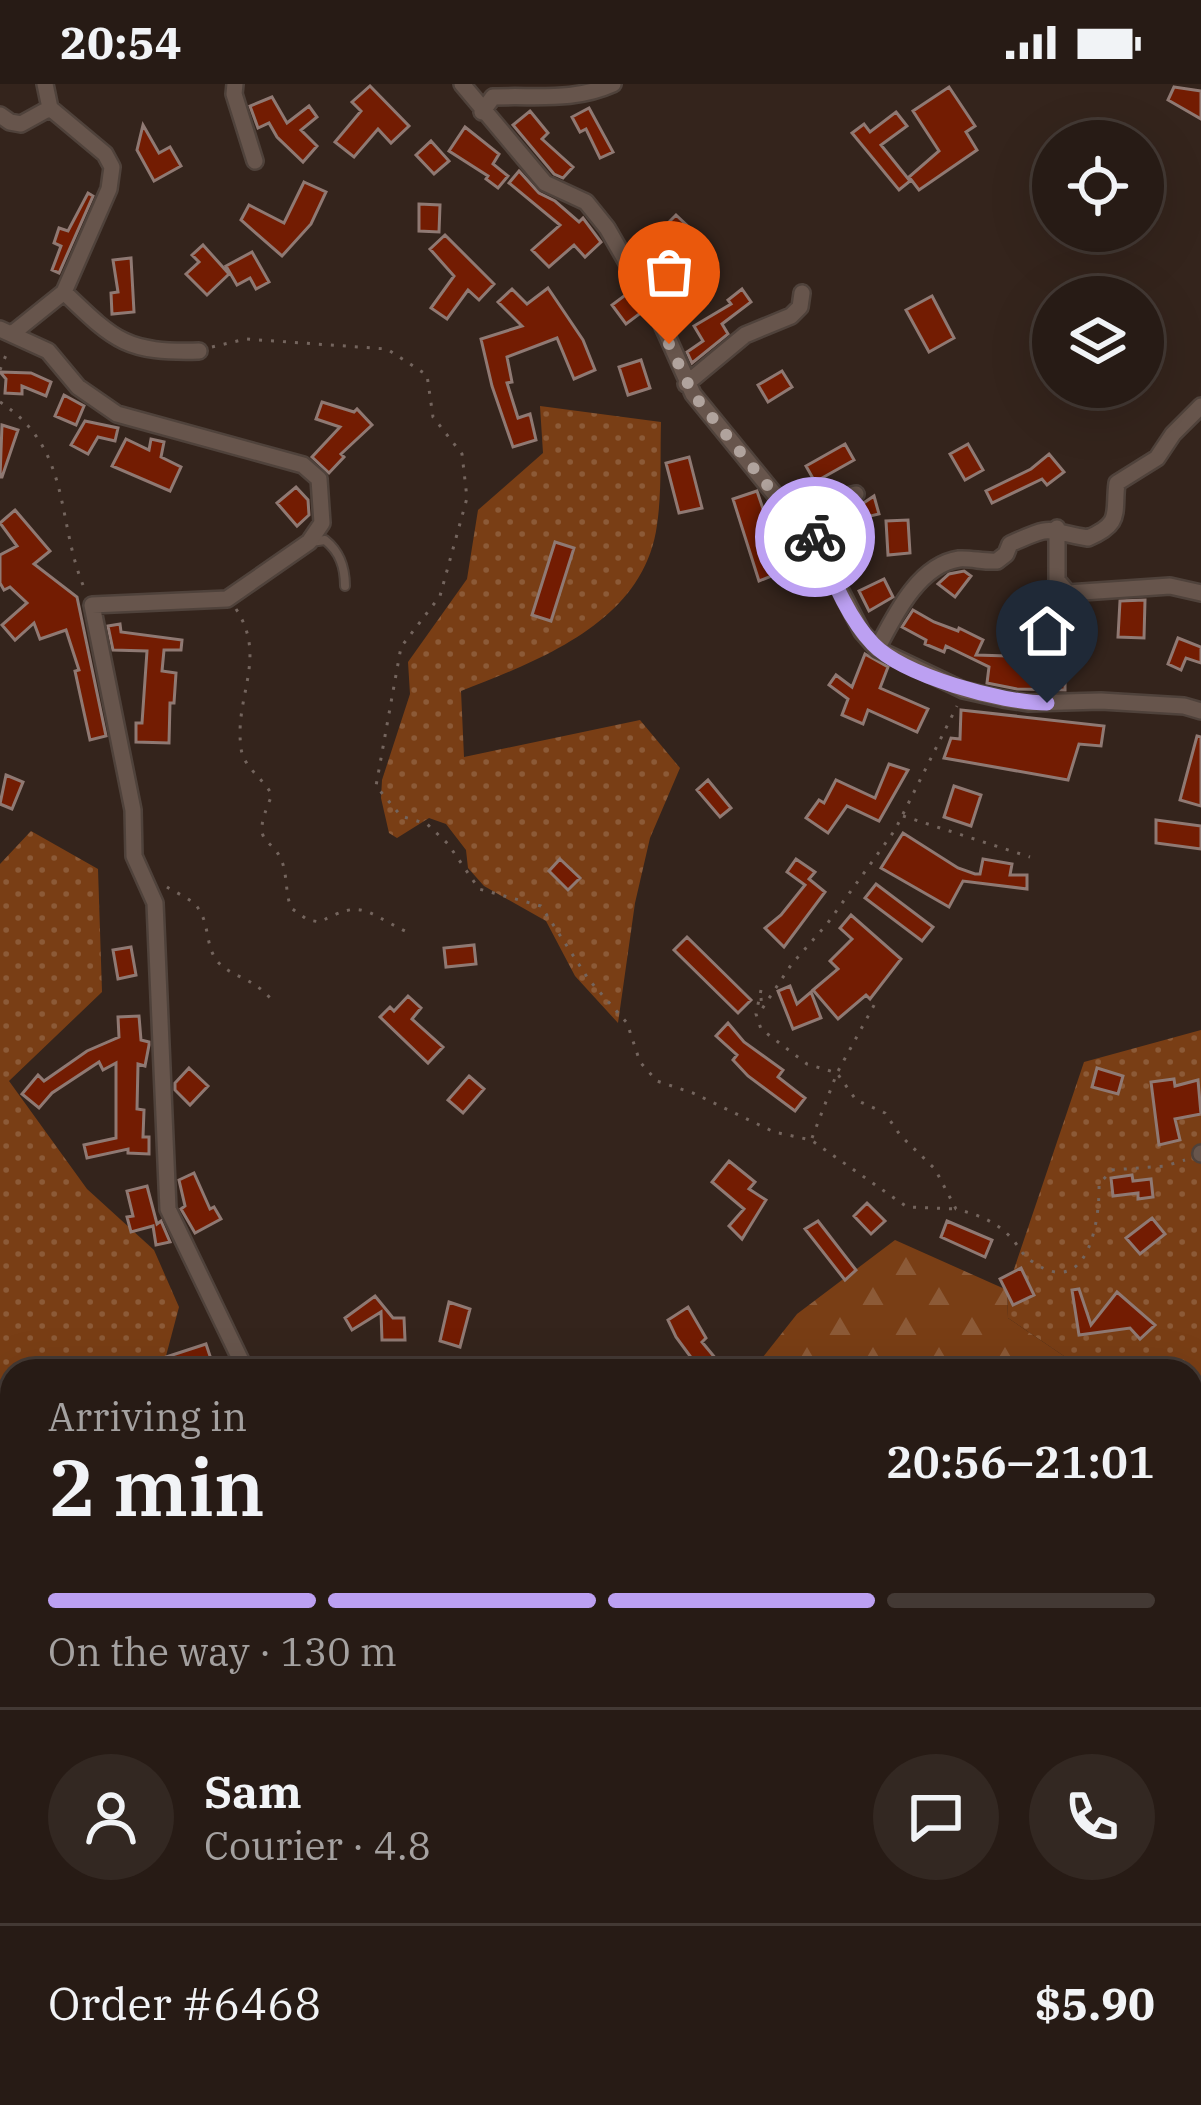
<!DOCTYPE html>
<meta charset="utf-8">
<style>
:root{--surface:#271b15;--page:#332822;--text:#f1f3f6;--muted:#a4a1a0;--line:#433934;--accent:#bca0f2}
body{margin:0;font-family:"IBM Plex Serif",serif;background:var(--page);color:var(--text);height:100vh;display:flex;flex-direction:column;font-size:45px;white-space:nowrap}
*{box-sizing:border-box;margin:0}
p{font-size:39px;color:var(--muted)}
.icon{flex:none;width:66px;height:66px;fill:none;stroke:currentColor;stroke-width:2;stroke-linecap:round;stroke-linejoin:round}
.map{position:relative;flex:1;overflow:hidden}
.drawer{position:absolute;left:0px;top:1275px;width:1203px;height:747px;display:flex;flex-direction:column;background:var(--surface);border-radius:36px 36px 0 0;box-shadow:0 12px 48px #0002,0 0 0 3px var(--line)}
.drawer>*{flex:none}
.fabs{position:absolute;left:1032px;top:36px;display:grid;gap:24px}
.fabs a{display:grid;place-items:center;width:132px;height:132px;border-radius:50%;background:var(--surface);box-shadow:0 12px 48px #0002,0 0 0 3px var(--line);font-size:60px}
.pin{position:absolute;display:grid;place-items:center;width:102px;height:102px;color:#fff;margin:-123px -51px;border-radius:50% 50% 50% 0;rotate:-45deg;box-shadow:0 0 12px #0007}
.pin .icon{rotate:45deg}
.courier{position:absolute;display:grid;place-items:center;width:120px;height:120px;margin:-60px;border:9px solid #bca0f2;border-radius:50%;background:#fff;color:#222;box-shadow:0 3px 15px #0007}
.summary em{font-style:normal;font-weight:600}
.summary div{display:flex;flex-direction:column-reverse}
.summary{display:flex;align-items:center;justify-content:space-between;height:204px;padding:0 48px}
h1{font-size:78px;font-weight:600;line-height:90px}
.bar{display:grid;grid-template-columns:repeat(4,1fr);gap:18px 12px;align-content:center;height:144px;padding:0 48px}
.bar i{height:15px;border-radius:9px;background:var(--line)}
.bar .on{background:var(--accent)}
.bar p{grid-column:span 4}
.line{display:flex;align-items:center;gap:30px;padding:0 48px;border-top:3px solid var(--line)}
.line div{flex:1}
.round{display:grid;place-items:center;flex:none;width:126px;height:126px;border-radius:63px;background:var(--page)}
.status{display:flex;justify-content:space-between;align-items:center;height:84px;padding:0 60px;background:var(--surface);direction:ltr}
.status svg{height:33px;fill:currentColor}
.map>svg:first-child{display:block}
.grass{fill:url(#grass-dots)}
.forest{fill:url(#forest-firs)}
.park{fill:url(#park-crowns)}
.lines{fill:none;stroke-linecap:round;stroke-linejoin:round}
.river{stroke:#041617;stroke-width:30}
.building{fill:#731c02;stroke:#8f7973;stroke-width:3}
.lane-casing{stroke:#4f423b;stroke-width:12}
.street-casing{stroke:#4f423b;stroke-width:20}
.path{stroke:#74655e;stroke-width:3;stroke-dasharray:3 9;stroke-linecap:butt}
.lane{stroke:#67554c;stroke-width:8}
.street{stroke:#67554c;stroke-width:15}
.done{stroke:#b0a39d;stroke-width:12;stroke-dasharray:0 21.6}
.route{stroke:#bca0f2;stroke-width:15}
</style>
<div class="status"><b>20:54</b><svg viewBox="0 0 49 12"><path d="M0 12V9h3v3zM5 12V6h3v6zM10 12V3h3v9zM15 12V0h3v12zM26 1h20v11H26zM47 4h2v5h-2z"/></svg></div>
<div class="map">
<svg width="1201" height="2021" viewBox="0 0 1201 2021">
<defs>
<pattern id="grass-dots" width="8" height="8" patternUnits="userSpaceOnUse" patternTransform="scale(3)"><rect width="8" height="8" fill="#793e15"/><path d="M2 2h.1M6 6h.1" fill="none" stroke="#8c5a37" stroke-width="1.8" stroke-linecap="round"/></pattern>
<pattern id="forest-firs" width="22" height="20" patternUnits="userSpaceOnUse" patternTransform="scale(3)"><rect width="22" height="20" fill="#793e15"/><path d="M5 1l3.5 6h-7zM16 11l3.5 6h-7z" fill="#8c5a37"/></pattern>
<pattern id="park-crowns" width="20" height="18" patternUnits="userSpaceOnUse" patternTransform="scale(3)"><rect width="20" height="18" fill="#793e15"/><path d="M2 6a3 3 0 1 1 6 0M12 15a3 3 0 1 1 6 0" fill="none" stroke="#8c5a37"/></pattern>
</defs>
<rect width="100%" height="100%" fill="#34241c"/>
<!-- grass -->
<path class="grass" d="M540 322 661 338C660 372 662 407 657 441 644 538 540 576 461 607L464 673 640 636 680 684 650 754 635 819 618 939 575 892 546 837 484 802 468 784 466 766 446 740 429 734 397 754 389 749 381 714 382 696 410 610 408 578 467 495 478 426 543 369Z
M31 747 98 785 102 908 9 997 87 1105 154 1166 179 1223 162 1287H12V2010H283L297 2021H0V780Z
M1201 946V1363L1191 1369V1287H1086L1008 1234 1007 1206 1084 978Z
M1201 1877V2021H848L837 2014 838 2010H1191V1885Z"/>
<!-- forest -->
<path class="forest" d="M895 1156 1007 1206 1008 1234 1086 1287H752L797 1230Z
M1201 1363V1877L1191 1885V1369Z
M642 2010H838L837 2014 848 2021H623Z"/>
<!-- park -->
<path class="park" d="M1201 1885V2007L1191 1985V1892Z"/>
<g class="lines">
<!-- river -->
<path class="river" d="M0 1727 12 1738
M79 2021 81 2010"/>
</g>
<!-- building -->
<path class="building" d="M370 2 409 42 391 59 378 45 354 73 335 58 361 27 352 18Z
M949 3 975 42 966 48 977 66 919 106 909 93 939 67 913 27Z
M1174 3 1201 7V35L1168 16Z
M272 13 287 39 309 22 317 33 301 46 317 62 303 78 277 53 269 39 258 44 250 22Z
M589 24 613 68 600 74 586 45 580 48 572 33Z
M530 27 548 49 542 55 573 83 563 94 554 90 513 41Z
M896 28 907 42 881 61 910 97 899 106 852 49 864 40 870 48Z
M143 41 159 69 170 63 181 82 154 97 137 66Z
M465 43 499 70 493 80 508 92 498 104 486 95 488 92 449 67Z
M431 57 449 77 434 90 416 71Z
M519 87 539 109 555 117 579 138 583 134 601 158 585 173 574 161 549 183 532 166 560 141 509 99Z
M304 98 326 108 311 140 282 172 241 136 249 121 284 139Z
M88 109 93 112 59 189 52 186 61 162 54 159 59 144 68 147Z
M419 120 440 121 439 148 419 147Z
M676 131 693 147 674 166 681 176 654 197 632 163 651 149 654 153Z
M445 151 494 200 479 216 468 206 447 235 431 224 454 192 430 165Z
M203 161 229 190 207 211 186 190 199 178 192 171Z
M252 168 269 198 256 205 250 194 237 201 226 182Z
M131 174 134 228 112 230 111 209 118 208 113 176Z
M548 204 583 256 595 286 574 295 557 254 507 273 512 298 507 299 518 334 530 330 536 356 513 363 492 302 481 255 522 242 498 218 512 205 527 220Z
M742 205 751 218 722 240 728 250 692 279 687 268 703 257 694 242 731 220 728 216Z
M628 209 642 228 626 240 612 221Z
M932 212 954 254 929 268 906 226Z
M641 276 650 304 628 311 619 283Z
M782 287 792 303 768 318 758 301Z
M0 288 31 289 51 298 46 312 22 302V310L5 309 6 295Z
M64 311 84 322 76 341 55 332Z
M322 318 354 328 357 325 372 341 341 370 344 373 329 389 312 373 340 343 316 335Z
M85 337 118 344 115 357 98 353 88 370 71 361Z
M2 341 18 346 2 393H0Z
M126 355 149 366 151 355 164 358 161 373 181 383 170 407 112 382Z
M845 360 854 376 815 398 806 382Z
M968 360 983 386 965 396 950 370Z
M1049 370 1064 388 1047 401 1042 395 992 419 986 407 1031 385Z
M689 373 702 424 679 429 666 379Z
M296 403 308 416 309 431 297 442 277 419Z
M757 407 784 487 759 497 733 415Z
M874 412 879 430 824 443 822 432 859 422Z
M15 426 50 467 34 480 77 513 106 652 90 656 75 587 79 586 66 546 40 555 34 539 15 556 2 541 27 519 10 503 4 506 0 499V471L17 462 0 439Z
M908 436 910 469 888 471 886 437Z
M555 458 574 464 551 537 532 531Z
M964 487 971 492 955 513 938 500 949 490Z
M884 495 893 513 869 527 859 507Z
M1145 516 1144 554 1118 553 1120 517Z
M913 526 934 538 958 547 959 544 983 556 976 571 1008 572 1009 568 1025 577 1030 569 1011 555 1015 529 1048 535 1042 573H1047V585L1065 589V606L1017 605 987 599 989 583 946 562 944 568 925 560 926 556 902 543Z
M120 540 121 548 182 556 181 566H164L162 587 176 589 174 619H170L169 659 136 658V639H142L147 567 113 566 108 542Z
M1178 554 1201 563V579L1186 574 1181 586 1168 580Z
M865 570 888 583 880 604 928 625 917 648 868 626 863 640 842 631 848 615 829 601 836 591 852 603Z
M961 626 1104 642 1101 662 1079 660 1068 696 944 674 951 654 960 655Z
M1197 652 1201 653V722L1180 716Z
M889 680 908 686 879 737 847 722 828 749 806 734 819 716 824 719 836 696 875 714Z
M6 691 23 698 12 725 0 720Z
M708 696 731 724 720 733 697 706Z
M954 702 981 711 971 742 944 733Z
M1156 736 1201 742V765L1156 759Z
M903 749 958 784 975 790H980L983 775 1012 780 1010 791H1027V805L963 797 949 823 881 784Z
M560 775 580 794 568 806 549 787Z
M796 775 815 788 809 795 825 808 784 863 765 844 781 831 805 801 787 788Z
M876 800 933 843 922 857 865 814Z
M851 831 901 875 870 915 866 911 838 935 813 906 838 885 830 877 852 855 840 844Z
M687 853 751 916 738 929 674 866Z
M474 861 476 880 446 883 444 864Z
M131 863 136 891 118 895 113 866Z
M790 902 797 920 811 908 821 934 793 945 778 907Z
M408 912 421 924 412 935 443 963 428 979 380 933 390 923 394 927Z
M139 932 141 956 149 958V961L145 982 138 980 137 1025 144 1026 143 1053H149V1070L128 1069V1065L87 1074 84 1061 116 1054V979L103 986 99 978 52 1009 39 1024 22 1010 38 991 44 997 87 967 119 953 118 933Z
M728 939 744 958 783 986 778 993 805 1014 795 1027 748 992 733 976 737 971 716 952Z
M189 984 208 1002 190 1021 175 1006V999Z
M1097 984 1123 992 1118 1010 1092 1003Z
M469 992 484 1005 463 1029 448 1016Z
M1174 995 1175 1002 1198 996 1201 1030 1175 1035 1180 1056 1159 1061 1151 998Z
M729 1077 755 1098 749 1105 766 1116 742 1155 729 1142 744 1125 712 1098Z
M194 1089 210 1125 214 1123 221 1135 195 1149 181 1125 185 1122 179 1096Z
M1132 1091 1133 1097 1151 1095 1153 1113 1138 1115V1109L1113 1112 1111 1094Z
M147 1102 157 1140 161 1137 170 1158 156 1161 153 1142 131 1148 127 1133 133 1132 127 1107Z
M867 1119 885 1137 871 1150 854 1132Z
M1152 1134 1165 1150 1140 1170 1126 1154Z
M818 1137 856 1186 845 1196 805 1145Z
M947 1137 992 1156 985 1173 941 1153Z
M1021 1184 1034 1211 1013 1221 1000 1195Z
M1079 1205 1091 1241 1117 1208 1155 1241 1140 1255 1130 1244 1079 1251 1072 1206Z
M375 1212 393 1234H404L405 1256H382L381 1228 352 1246 345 1234Z
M449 1218 470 1225 460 1263 440 1257Z
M688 1223 706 1254 702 1258 726 1287H701L676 1253 668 1236Z
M206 1260 213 1281 167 1287 163 1274Z"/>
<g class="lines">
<!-- lane casing -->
<g class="lane-casing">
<path id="lane" d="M311 458 325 456C340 468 345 483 345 502"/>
</g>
<!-- street casing -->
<g class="street-casing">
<path id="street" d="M235 0 234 10 255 77
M462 0 545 99 586 118 607 144 660 236 693 310 777 413 801 429 862 548 877 565 963 606 1003 615 1029 619 1101 617 1184 622 1201 627
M482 28 493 13C536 11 573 18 613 0
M0 31 10 38 21 40 50 24
M64 208C115 257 126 269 199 267
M0 245 48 267 78 303 117 330 303 381 319 395 322 439 309 458 227 515 92 521 133 726 134 772 155 819 168 1125 246 1287
M13 249 64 208 109 105 112 83 105 70 50 24 45 0
M686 300 745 251 791 232 800 223 802 209
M801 429 821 419 856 410
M1057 444V496L1068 509 1170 502 1201 509
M877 565C894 533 918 481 959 475 971 474 984 478 997 477L1006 470 1010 460C1056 439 1044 447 1088 454 1123 439 1113 429 1117 399L1157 374 1173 350 1201 322
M1201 1069V1070
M1191 1473 1201 1467
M1191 1886 1201 1879
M1191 2005 1197 2021
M413 2021 441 2010
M449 2021 454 2010"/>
</g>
<!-- path -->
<path class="path" d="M212 263 246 255 387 265 427 291 433 333 462 370 467 414 440 512 401 563 376 702 401 732 427 740 448 760 479 805 541 822 589 896 627 939 640 978 657 997 693 1009 774 1048 811 1056 907 1123 956 1125
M0 286 8 266
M0 318C74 366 55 440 86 508
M236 525C268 574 234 612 241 664 243 683 263 694 272 711 247 768 275 748 284 784 287 798 286 810 291 824L308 836 320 838C362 815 364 827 405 847
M903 732 1030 773
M167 803C176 809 192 815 198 824 210 841 205 861 217 877 232 894 251 892 271 915
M761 906 756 930 761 945 807 980 837 989 856 1016 885 1029 900 1051 935 1085 956 1125C979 1131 998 1138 1014 1157 1020 1165 1024 1173 1033 1178 1088 1217 1100 1136 1099 1100L1112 1086 1165 1082 1185 1076
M761 914 762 925 791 881 827 840 895 746 957 622
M812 1054 837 989 878 914
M1064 2010 1068 2021"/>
<!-- lane -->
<use href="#lane" class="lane"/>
<!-- street -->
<use href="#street" class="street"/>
</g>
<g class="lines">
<!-- done -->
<path class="done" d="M669 260 693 310 777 413 801 429 815 453"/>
<!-- route -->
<path class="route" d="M815 453C830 488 846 532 873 560 904 592 1002 619 1047 619"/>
</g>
</svg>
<div class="fabs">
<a><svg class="icon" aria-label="locate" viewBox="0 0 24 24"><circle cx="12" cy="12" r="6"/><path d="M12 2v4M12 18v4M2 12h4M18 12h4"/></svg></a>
<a><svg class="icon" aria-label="layers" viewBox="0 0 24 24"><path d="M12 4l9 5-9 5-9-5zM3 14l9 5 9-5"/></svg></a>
</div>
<div class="pin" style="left:669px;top:260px;background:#ea580c"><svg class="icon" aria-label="bag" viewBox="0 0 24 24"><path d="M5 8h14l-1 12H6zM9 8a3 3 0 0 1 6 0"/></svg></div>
<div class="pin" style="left:1047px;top:619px;background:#1f2937"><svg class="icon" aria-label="home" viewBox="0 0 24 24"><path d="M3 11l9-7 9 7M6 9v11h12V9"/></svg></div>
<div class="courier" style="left:815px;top:453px"><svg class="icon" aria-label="bike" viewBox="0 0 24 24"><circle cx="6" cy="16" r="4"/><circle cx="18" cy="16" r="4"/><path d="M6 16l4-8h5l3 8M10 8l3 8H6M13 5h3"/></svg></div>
<section class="drawer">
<div class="summary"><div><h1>2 min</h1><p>Arriving in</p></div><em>20:56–21:01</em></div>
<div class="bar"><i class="on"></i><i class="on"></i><i class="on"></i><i></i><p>On the way · 130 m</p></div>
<div class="line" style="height:216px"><a class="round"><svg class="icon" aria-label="person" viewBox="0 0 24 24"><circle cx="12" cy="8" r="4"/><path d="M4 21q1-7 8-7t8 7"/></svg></a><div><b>Sam</b><p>Courier · 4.8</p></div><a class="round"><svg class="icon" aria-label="chat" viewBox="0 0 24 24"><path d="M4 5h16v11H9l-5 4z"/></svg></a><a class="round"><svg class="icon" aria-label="phone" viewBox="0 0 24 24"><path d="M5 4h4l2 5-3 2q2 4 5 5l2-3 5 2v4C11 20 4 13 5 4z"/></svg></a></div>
<div class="line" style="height:156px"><div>Order #6468</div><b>$5.90</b></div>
</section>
</div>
